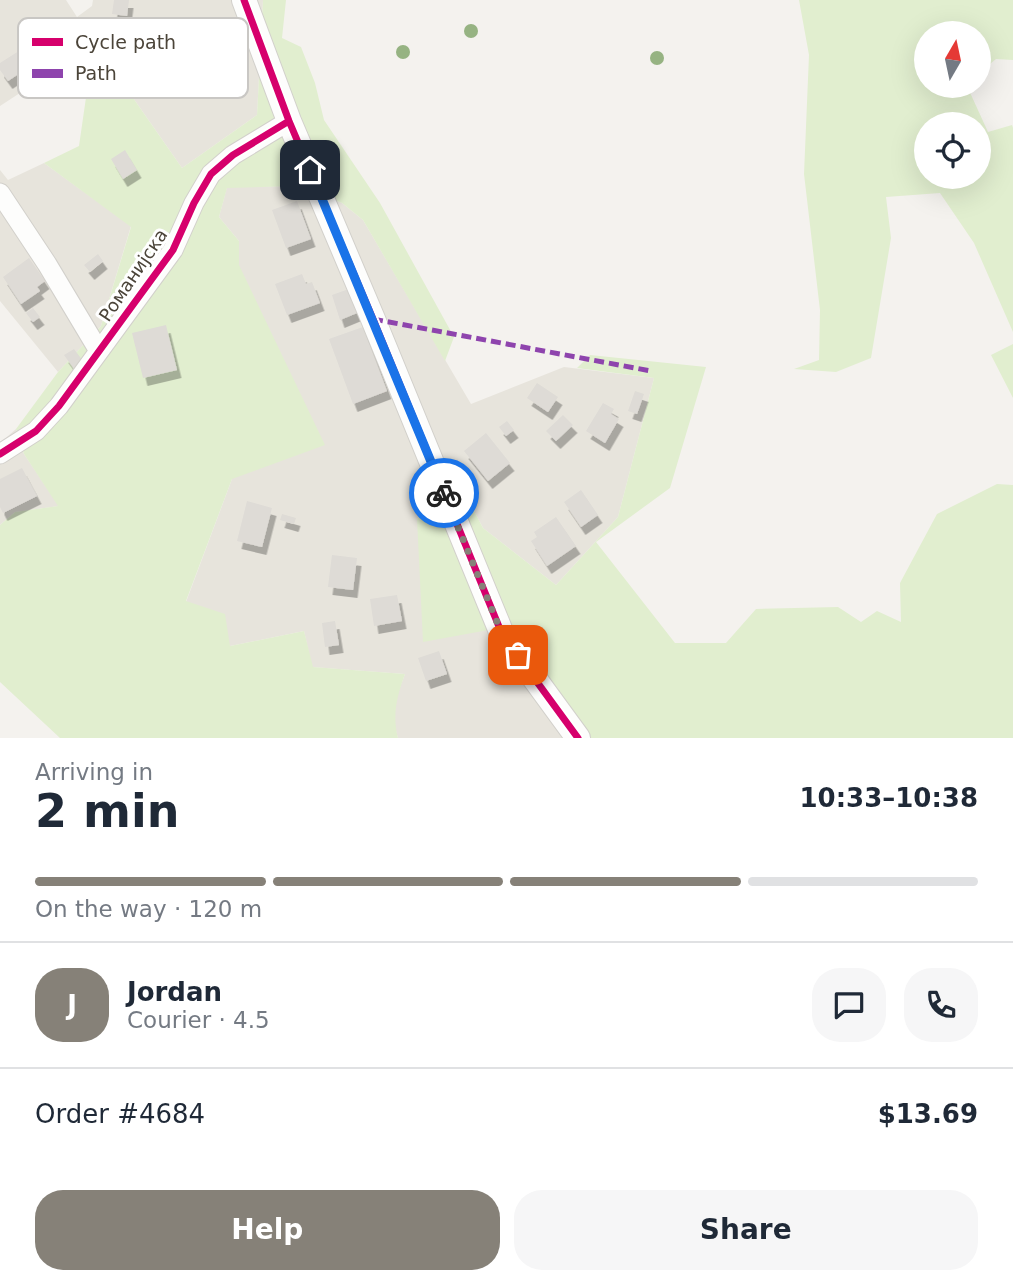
<!DOCTYPE html>
<meta charset="utf-8">
<style>
:root{--surface:#fff;--page:#f6f6f7;--text:#1f2937;--muted:#747a83;--line:#e0e1e3;--accent:#868178}
body{margin:0;font-family:"DejaVu Sans",sans-serif;background:var(--page);color:var(--text);height:100vh;display:flex;flex-direction:column;font-size:26px;white-space:nowrap}
*{box-sizing:border-box;margin:0}
p{font-size:23px;color:var(--muted)}
.icon{flex:none;width:38px;height:38px;fill:none;stroke:currentColor;stroke-width:2;stroke-linecap:round;stroke-linejoin:round}
.map{position:relative;height:738px;overflow:hidden}
.details{display:flex;flex-direction:column;background:var(--surface);flex:1}
.details>*{flex:none}
.needle{width:46px;rotate:9deg}
.controls{position:absolute;left:914px;top:21px;display:grid;gap:14px}
.controls a{display:grid;place-items:center;width:77px;height:77px;border-radius:50%;background:var(--surface);box-shadow:0 7px 28px #0002;font-size:35px}
.pin{position:absolute;display:grid;place-items:center;width:60px;height:60px;color:#fff;margin:-30px;border-radius:14px;box-shadow:0 4px 10px #0006}
.courier{position:absolute;display:grid;place-items:center;width:70px;height:70px;margin:-35px;border:5px solid #1a73e8;border-radius:50%;background:#fff;color:#222;box-shadow:0 2px 9px #0007}
.head em{font-style:normal;font-weight:600}
.head div{display:flex;flex-direction:column-reverse}
.head{display:flex;align-items:center;justify-content:space-between;height:119px;padding:0 35px}
h1{font-size:46px;font-weight:600;line-height:52px}
.bar{display:grid;grid-template-columns:repeat(4,1fr);gap:10px 7px;align-content:center;height:84px;padding:0 35px}
.bar i{height:9px;border-radius:5px;background:var(--line)}
.bar .on{background:var(--accent)}
.bar p{grid-column:span 4}
.line{display:flex;align-items:center;gap:18px;padding:0 35px;border-top:2px solid var(--line)}
.line div{flex:1}
.round{display:grid;place-items:center;flex:none;width:74px;height:74px;border-radius:28px;background:var(--page)}
.button{display:flex;gap:14px;margin-top:auto;padding:14px 35px}
.button a{flex:1;height:80px;border-radius:28px;background:var(--accent);color:#fff;font-size:28px;font-weight:600;line-height:80px;text-align:center}
.button a+a{background:var(--page);color:var(--text)}
.map>svg:first-child{display:block}
.residential{fill:#e7e4dc}
.green{fill:#e1eecf;fill-rule:evenodd}
.building{fill:#dedbd6;filter:url(#shadow)}
.lines{fill:none;stroke-linecap:round;stroke-linejoin:round}
.minor-casing{stroke:#d2d0cb;stroke-width:21}
.tertiary-casing{stroke:#d2d0cb;stroke-width:26}
.minor{stroke:#fdfdfc;stroke-width:19}
.tertiary{stroke:#fdfdfc;stroke-width:24}
.quiet{stroke:#8e44ad;stroke-width:5;stroke-dasharray:10 5;stroke-linecap:butt}
.cycleway-casing{stroke:#fff;stroke-width:11}
.cycleway{stroke:#d6006c;stroke-width:7}
.tree{fill:#96b382}
.done{stroke:#868178;stroke-width:7;stroke-dasharray:0 12.6}
.route{stroke:#1a73e8;stroke-width:9}
.labels{text-anchor:middle;dominant-baseline:central;stroke-width:6;stroke-linejoin:round;paint-order:stroke}
.street-label{font-size:18px;fill:#4b4439;stroke:#fff}
.key{fill:#fff;stroke:#c9c7c4;stroke-width:2}
.key-label{font-size:19px;fill:#4b4439}
</style>
<div class="map">
<svg width="1013" height="738" viewBox="0 0 1013 738">
<defs>
<filter id="shadow"><feDropShadow dx="4.5" dy="8" stdDeviation="0" flood-color="#0004"/></filter>
</defs>
<rect width="100%" height="100%" fill="#f4f2ee"/>
<!-- residential -->
<path class="residential" d="M0 0H66L77 17 92 6 93 0H263L257 115 182 168 94 42 32 28 43 78 0 106Z
M44 163 131 226 101 326 58 372 0 301V170L8 180Z
M295 186 342 203 363 220 471 404 564 367 654 378 618 517 556 585 483 528 457 478 417 519 510 626 588 738H398L394 724 396 698 405 674 312 667 304 631 230 646 186 602 232 479 239 265V241L219 217 227 187Z
M16 429 24 454 59 506 15 512 0 525V443Z"/>
<!-- green -->
<path class="green" d="M263 0H286L282 38 301 47 315 83 324 120 380 203 454 337 445 361 363 220 342 203 295 186 227 188 219 217 239 241V265L325 445 232 479 186 601 225 614 230 646 304 631 313 667 405 674C397 696 392 715 398 738H60L0 682V525L15 512 58 506 24 454 16 429 58 372 101 326 131 227 44 163 79 146 94 42 182 168 257 115Z
M799 0H1013V60L996 59 978 74V33H926V86H967L988 132 1012 125 1013 128V332L974 243 940 193 886 197 891 238 871 358 836 372 794 369 819 360 820 310 804 174 809 55ZM926 124H978V177H926Z
M1013 344V398L991 355Z
M590 355 706 367 670 488 596 542 675 643H726L756 609 838 607 861 622 877 611 901 622 900 583 937 514 997 484 1013 485V738H588L510 626 423 642 417 519 457 478 483 528 556 585 618 517 654 378 577 368Z"/>
<!-- building -->
<path class="building" d="M114 0H129L127 16 112 14Z
M22 49 32 65 8 81 0 70V63Z
M125 150 137 170 123 179 111 159Z
M297 201 311 239 286 248 272 210Z
M98 254 103 261 90 272 84 265Z
M29 258 45 281 37 287 40 291 21 304 3 277Z
M302 274 306 284 312 282 320 303 287 315 275 284Z
M349 289 357 313 340 320 332 295Z
M33 308 40 317 33 322 26 313Z
M166 325 177 370 143 378 132 333Z
M363 327 387 391 353 404 329 339Z
M74 349 83 361 74 369 64 355Z
M537 383 558 397 548 412 527 398Z
M635 391 644 394 637 414 628 411Z
M603 403 614 409 611 414 619 419 605 443 586 431Z
M563 415 573 425 556 441 546 431Z
M507 421 514 430 506 436 499 427Z
M486 433 510 463 488 481 464 451Z
M22 468 37 496 3 513 0 507V479Z
M581 490 598 515 581 527 564 502Z
M247 501 272 508 262 547 237 541Z
M282 514 296 518 294 524 280 520Z
M556 517 576 546 547 566 531 541 537 537 534 532Z
M332 555 357 558 353 590 328 587Z
M397 595 402 621 374 626 370 599Z
M335 621 339 645 325 647 322 623Z
M439 651 447 674 426 681 418 658Z"/>
<g class="lines">
<!-- minor casing -->
<g class="minor-casing">
<path id="minor" d="M0 193 47 264 99 351
M0 454 36 431 59 406 173 250 194 203 211 174 233 155 289 121"/>
</g>
<!-- tertiary casing -->
<g class="tertiary-casing">
<path id="tertiary" d="M244 0 289 121 373 319 502 634 578 738"/>
</g>
<!-- minor -->
<use href="#minor" class="minor"/>
<!-- tertiary -->
<use href="#tertiary" class="tertiary"/>
<!-- quiet -->
<path class="quiet" d="M373 319 651 371"/>
<!-- cycleway casing -->
<g class="cycleway-casing">
<path id="cycleway" d="M244 0 289 121 373 319 502 634 578 738
M0 454 36 431 59 406 173 250 194 203 211 174 233 155 289 121"/>
</g>
<!-- cycleway -->
<use href="#cycleway" class="cycleway"/>
</g>
<!-- trees -->
<g class="tree">
<circle cx="471" cy="31" r="7"/>
<circle cx="403" cy="52" r="7"/>
<circle cx="657" cy="58" r="7"/>
</g>
<g class="lines">
<!-- done -->
<path class="done" d="M444 493 502 634 518 655"/>
<!-- route -->
<path class="route" d="M310 170 444 493"/>
</g>
<g class="labels">
<!-- street labels -->
<g class="street-label">
<text transform="translate(133 275) rotate(-56)">Романијска</text>
</g>
</g>
<!-- legend -->
<rect x="18" y="18" width="230" height="80" rx="10" class="key"/>
<rect x="32" y="38" width="31" height="8" fill="#d6006c"/>
<rect x="32" y="69" width="31" height="9" fill="#8e44ad"/>
<g class="key-label">
<text x="75" y="49">Cycle path</text>
<text x="75" y="80">Path</text>
</g>
</svg>
<div class="controls">
<a><svg class="needle" viewBox="-14 -14 28 28"><path d="M0-13l5 13h-10z" fill="#e53935"/><path d="M0 13l5-13h-10z" fill="#747a83"/></svg></a>
<a><svg class="icon" aria-label="locate" viewBox="0 0 24 24"><circle cx="12" cy="12" r="6"/><path d="M12 2v4M12 18v4M2 12h4M18 12h4"/></svg></a>
</div>
<div class="pin" style="left:518px;top:655px;background:#ea580c"><svg class="icon" aria-label="bag" viewBox="0 0 24 24"><path d="M5 8h14l-1 12H6zM9 8a3 3 0 0 1 6 0"/></svg></div>
<div class="pin" style="left:310px;top:170px;background:#1f2937"><svg class="icon" aria-label="home" viewBox="0 0 24 24"><path d="M3 11l9-7 9 7M6 9v11h12V9"/></svg></div>
<div class="courier" style="left:444px;top:493px"><svg class="icon" aria-label="bike" viewBox="0 0 24 24"><circle cx="6" cy="16" r="4"/><circle cx="18" cy="16" r="4"/><path d="M6 16l4-8h5l3 8M10 8l3 8H6M13 5h3"/></svg></div>
</div>
<section class="details">
<div class="head"><div><h1>2 min</h1><p>Arriving in</p></div><em>10:33–10:38</em></div>
<div class="bar"><i class="on"></i><i class="on"></i><i class="on"></i><i></i><p>On the way · 120 m</p></div>
<div class="line" style="height:126px"><b class="round" style="background:var(--accent);color:#fff">J</b><div><b>Jordan</b><p>Courier · 4.5</p></div><a class="round"><svg class="icon" aria-label="chat" viewBox="0 0 24 24"><path d="M4 5h16v11H9l-5 4z"/></svg></a><a class="round"><svg class="icon" aria-label="phone" viewBox="0 0 24 24"><path d="M5 4h4l2 5-3 2q2 4 5 5l2-3 5 2v4C11 20 4 13 5 4z"/></svg></a></div>
<div class="line" style="height:91px"><div>Order #4684</div><b>$13.69</b></div>
<div class="button"><a>Help</a><a>Share</a></div>
</section>
